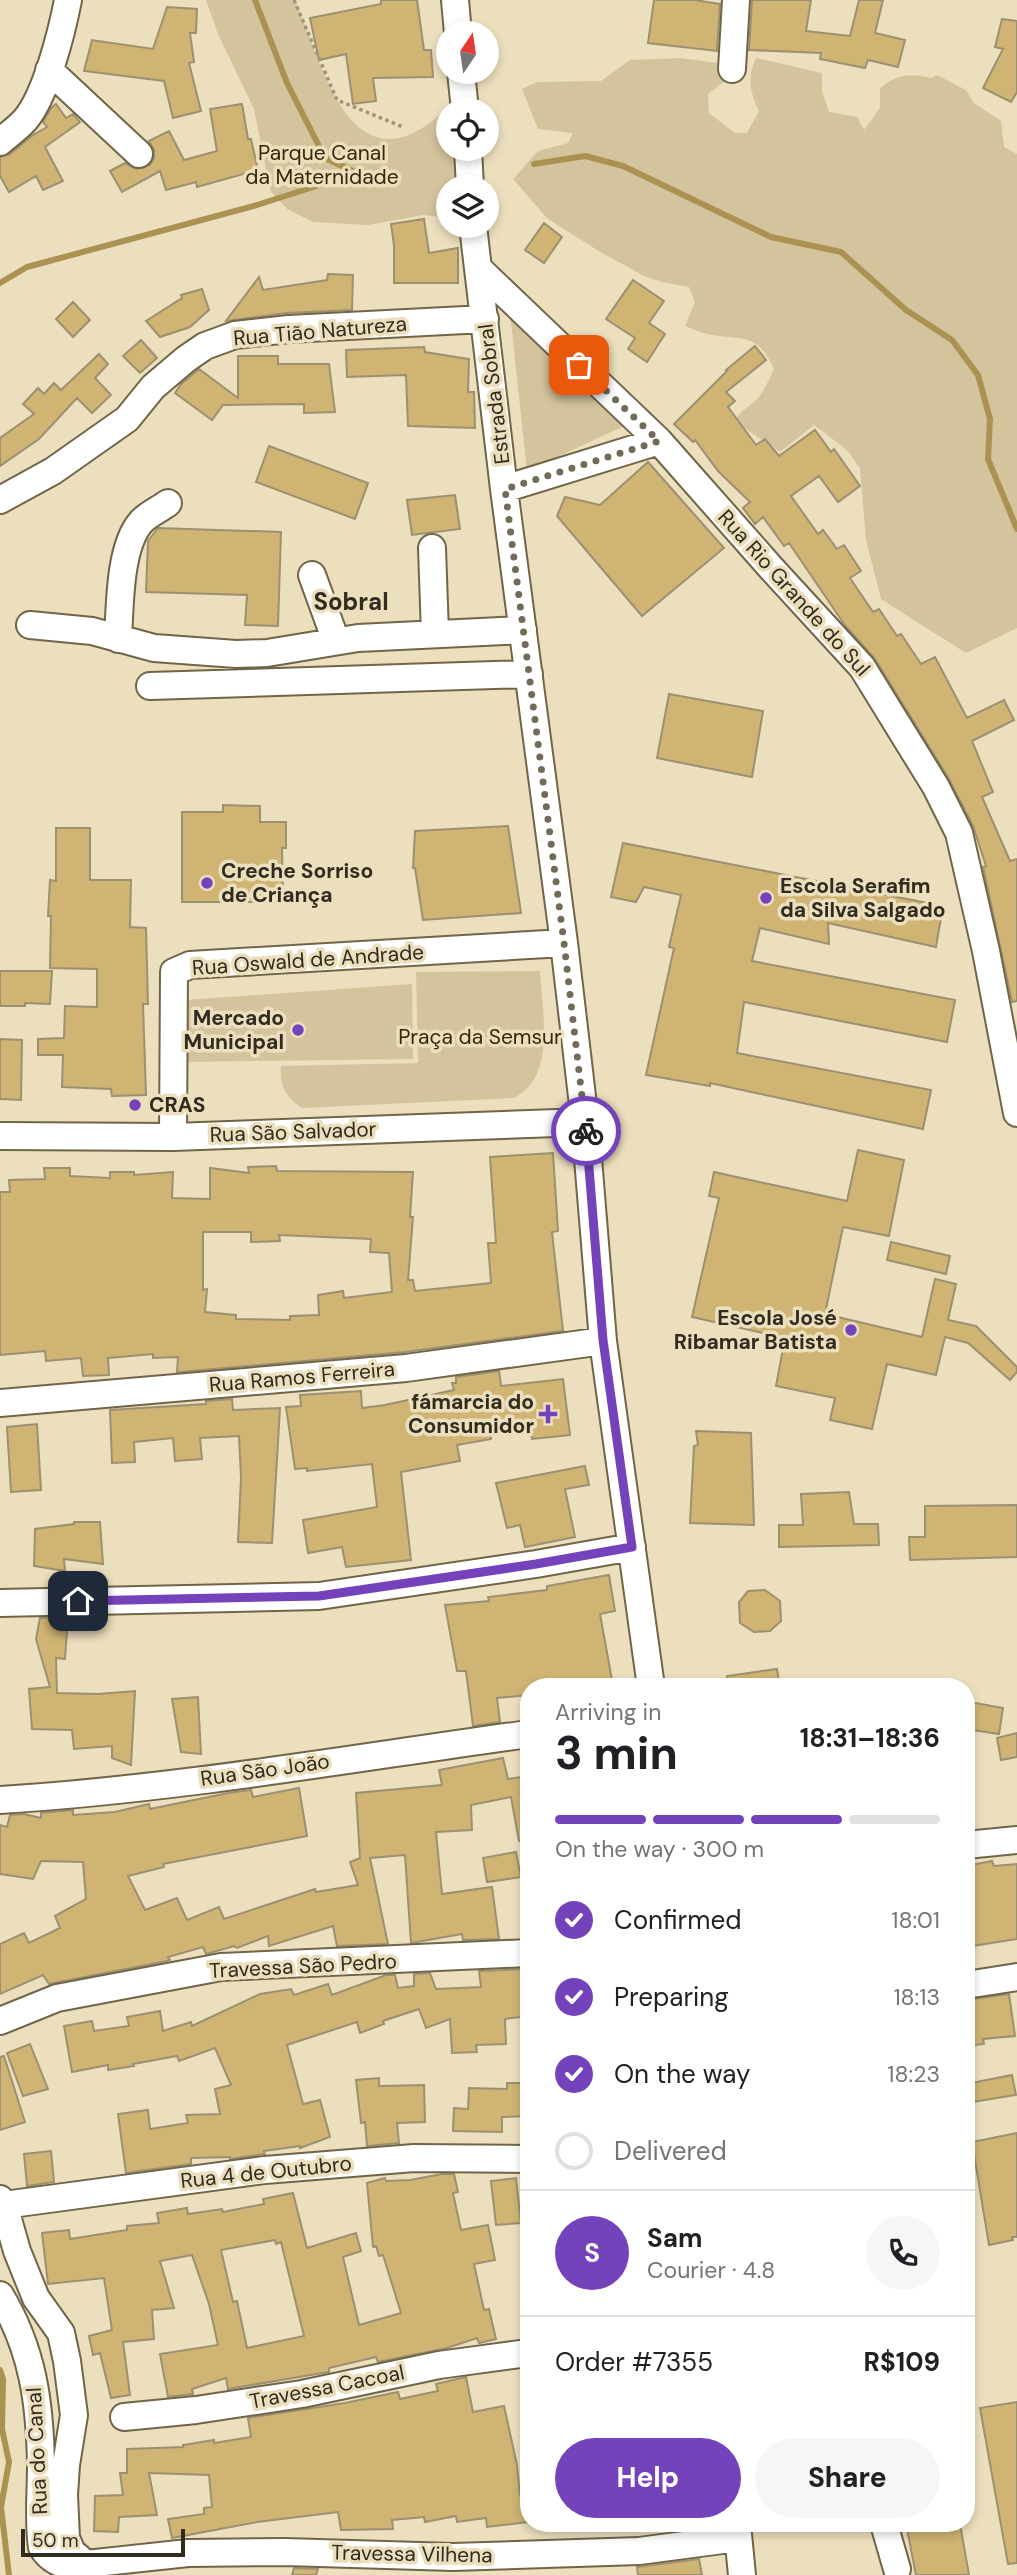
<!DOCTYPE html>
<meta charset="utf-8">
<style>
:root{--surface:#fff;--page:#f6f6f6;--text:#202124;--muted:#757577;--line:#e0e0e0;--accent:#7443bb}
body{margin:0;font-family:"DM Sans",sans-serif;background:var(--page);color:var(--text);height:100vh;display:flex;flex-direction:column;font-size:26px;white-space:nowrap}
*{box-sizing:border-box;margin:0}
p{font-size:23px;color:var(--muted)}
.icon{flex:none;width:38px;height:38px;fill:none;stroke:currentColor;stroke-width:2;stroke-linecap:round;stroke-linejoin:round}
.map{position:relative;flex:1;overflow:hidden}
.details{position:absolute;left:520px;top:1678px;width:455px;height:854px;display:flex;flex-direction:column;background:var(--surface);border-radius:28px;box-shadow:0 4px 10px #0003}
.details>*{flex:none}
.needle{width:46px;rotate:13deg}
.fabs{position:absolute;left:436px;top:21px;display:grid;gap:14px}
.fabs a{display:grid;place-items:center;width:63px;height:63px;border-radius:50%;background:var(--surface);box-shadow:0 4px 10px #0003;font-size:35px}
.scale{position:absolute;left:21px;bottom:18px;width:164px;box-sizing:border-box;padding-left:7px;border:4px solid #312c1f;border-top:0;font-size:19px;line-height:24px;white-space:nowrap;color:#312c1f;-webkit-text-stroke:5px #ecdfbe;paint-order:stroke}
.pin{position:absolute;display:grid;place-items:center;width:60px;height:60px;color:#fff;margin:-30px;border-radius:14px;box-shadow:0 4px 10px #0006}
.courier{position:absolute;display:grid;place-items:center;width:70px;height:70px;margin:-35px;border:5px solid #7443bb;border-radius:50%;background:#fff;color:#222;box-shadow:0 2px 9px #0007}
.head em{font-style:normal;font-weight:700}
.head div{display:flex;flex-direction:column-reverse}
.head{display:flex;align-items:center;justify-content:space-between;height:119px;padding:0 35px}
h1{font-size:46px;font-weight:700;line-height:52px}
.bar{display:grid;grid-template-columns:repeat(4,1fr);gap:10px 7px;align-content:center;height:84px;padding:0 35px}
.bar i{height:9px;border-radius:5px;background:var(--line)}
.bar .current{background:var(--accent)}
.bar p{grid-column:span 4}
.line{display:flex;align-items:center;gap:18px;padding:0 35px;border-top:2px solid var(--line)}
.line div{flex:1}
.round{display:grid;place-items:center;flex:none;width:74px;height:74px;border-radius:37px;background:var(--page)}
ol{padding:0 35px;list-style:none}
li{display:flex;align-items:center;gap:21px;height:77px}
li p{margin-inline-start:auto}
li .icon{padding:7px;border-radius:50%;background:var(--accent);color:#fff;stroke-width:4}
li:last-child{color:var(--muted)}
li i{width:38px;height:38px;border:4px solid var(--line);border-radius:50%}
.button{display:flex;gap:14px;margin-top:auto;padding:14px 35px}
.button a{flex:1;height:80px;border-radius:42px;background:var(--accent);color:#fff;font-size:28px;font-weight:700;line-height:80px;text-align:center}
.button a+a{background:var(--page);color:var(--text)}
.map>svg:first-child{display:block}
.green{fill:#d4c49d}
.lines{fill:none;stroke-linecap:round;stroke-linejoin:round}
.stream{stroke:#ac9252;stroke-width:6}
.building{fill:#cfb473;stroke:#9d9071;stroke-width:2;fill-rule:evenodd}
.minor-casing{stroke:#716548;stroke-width:30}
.path{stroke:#9d947b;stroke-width:3.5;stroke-dasharray:3.5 3.5;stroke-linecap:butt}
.minor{stroke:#fff;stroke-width:26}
.done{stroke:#726b57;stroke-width:7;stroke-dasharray:0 12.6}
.route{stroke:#7443bb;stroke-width:9}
.poi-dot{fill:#7443bb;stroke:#ecdfbe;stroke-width:2.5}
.labels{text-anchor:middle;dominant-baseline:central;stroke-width:7;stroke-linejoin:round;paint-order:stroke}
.park-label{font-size:21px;fill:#332809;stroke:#ecdfbe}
.street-label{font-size:21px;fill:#312c1f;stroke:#ecdfbe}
.poi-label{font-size:21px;font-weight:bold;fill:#312c1f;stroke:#ecdfbe;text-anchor:start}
.quarter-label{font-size:24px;font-weight:bold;fill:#312c1f;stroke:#ecdfbe}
</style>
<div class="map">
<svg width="1017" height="2575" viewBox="0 0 1017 2575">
<rect width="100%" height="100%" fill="#ecdfbe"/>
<!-- green -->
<path class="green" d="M206 0H295C316 44 342 172 417 131 433 122 446 109 460 98L461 110H448V149H465L469 187H448V218L423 215 368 225 313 222 287 209 270 190 254 109 218 34Z
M680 58 725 64 726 80 708 94 709 113 735 133H747L759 111C750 93 747 77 756 58L822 73V91L829 112 857 117 864 130 880 108V88C897 74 910 73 931 78L937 75 966 90 974 103 1001 121 1004 147 1017 154V628L966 653 881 599 866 540 860 468 847 450 814 425 780 452 734 421C741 411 747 408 756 400 764 392 769 379 774 369 758 334 746 340 712 335 703 334 694 329 685 326L695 302 689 287 662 282 644 276 597 250 548 219 513 179 538 151 568 143 573 133 538 129 522 89 537 82 601 81 630 60Z
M509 304 624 426 527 471Z
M540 971C542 1012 557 1076 514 1098L302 1108C286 1098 279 1085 281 1066L418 1063 416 972Z
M412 984 413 1059 183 1062 185 1000Z"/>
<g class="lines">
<!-- stream -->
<path class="stream" d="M255 0 287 83 325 158 357 173
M534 164 585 156 623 166 771 237 841 252 906 310 952 340 978 375 990 419 988 459 1017 529
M0 283 27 267 257 205 357 173
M0 2370 3 2379 2 2429 9 2462 1 2507 9 2575"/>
</g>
<!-- building -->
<path class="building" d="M381 0H417L424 50H431L433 77 373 78 376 101 353 104 346 54 319 60 310 18 381 4Z
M654 0H695L720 4 717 51 648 43Z
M752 0H811L806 31 850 36 859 0H883L875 33 905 40 898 67 868 60 865 68 820 59 821 53 749 50Z
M167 7 197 9 196 33H190L194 62 189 63 201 111 173 118 164 81 84 71 92 40 153 49Z
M1002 19 1017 21V92L1011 102 983 88 1003 49 995 47Z
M56 104 66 118 73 114 80 122 45 147 63 181 43 190 36 176 9 192 0 176V157L10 154 33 135 47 127 43 122 51 108Z
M242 104 248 139H251L258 170 197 187 196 182 166 190 160 171 122 192 110 171 125 163 136 169 150 165 154 158V150L149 141 169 131 184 160 217 151 210 109Z
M424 219 429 253 458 248V283H394V245L391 224Z
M544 223 562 237 544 263 525 250Z
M328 274 353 275 352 310 287 313 226 321 259 277 263 290 327 280Z
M633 280 664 301 649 323 665 334 647 362 628 349 635 338 606 319Z
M202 289 209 310 190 327 160 337 146 321 182 298 181 295Z
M73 302 90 320 73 337 56 319Z
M141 340 157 358 140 373 123 356Z
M755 346 766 360 726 392 735 401 728 407 756 445 765 439 779 456 815 430 831 452 834 449 860 486 838 502 819 476 791 496 818 534 823 530 837 549 844 545 861 571 850 578 873 612 879 609 897 636 901 634 921 664 935 657 967 718 1004 700 1014 720 972 741 993 792 982 797 1010 861 1017 859V1001L1012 1002 983 867 986 866 973 826 949 779 875 659 844 624 789 543 784 546 763 517 755 524 743 508 750 502 718 471 695 440 693 442 674 424 727 371 726 370Z
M424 347 425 352 469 359 468 392H474L475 428 408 426 406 375 347 377 346 350Z
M99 354 108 364 95 378 111 395 92 413 77 398 39 439 0 466V438L34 414 23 404 38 388 44 394 54 383 61 390Z
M238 356H278V364H329L335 412 304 413V404L223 405 212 420 175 393 181 384 199 369 238 398Z
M269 446 368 483 355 519 256 482Z
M648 462 724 548 642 616 557 516 565 497 600 505Z
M455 495 460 529 412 535 407 500Z
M158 528 281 532 278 626 245 625 247 595 146 592 148 541Z
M669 694 763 711 752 777 657 758Z
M223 805 260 806V822H286V848H282L283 902H182V812H223Z
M508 826 521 913 423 920 415 868H413L415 831Z
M56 828H90V880H131L130 927 146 928 148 1004H143L146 1095 112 1096 111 1089 62 1087 63 1055H38V1039L64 1038 65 1006 97 1007V969L50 968 51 916H48L50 880 56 881Z
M623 843 943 906 936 947 828 923 829 944 760 928 752 961 955 1000 947 1042 744 1002 737 1053 931 1090 923 1129 710 1083V1086L646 1075 674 948 669 947 681 895 644 887 636 902 611 897Z
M0 971H52L50 1004 25 1003V1006H0Z
M0 1039 22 1040 21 1100 0 1099Z
M858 1150 904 1160 889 1236 843 1227 825 1314 922 1337 935 1279 956 1284 948 1320 976 1326 1017 1367V1372L1010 1380 968 1343 945 1337 936 1375 887 1364 872 1429 830 1420 835 1398 776 1386 785 1338 692 1317 719 1198 709 1196 714 1172 847 1201Z
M553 1153 558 1231 552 1232 563 1331 405 1352 180 1372H177L178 1357 153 1358V1354L108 1358 109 1375 83 1376 81 1358 46 1361 45 1351 0 1355V1192H10L9 1180 45 1179 44 1168H70V1176L110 1178V1172H134V1175L173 1172 172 1198 210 1199V1168L249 1173 248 1167 276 1166 277 1171 413 1172 410 1217H413L408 1280H413L415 1291 491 1283 488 1243H496L490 1157ZM203 1232H251V1242L280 1241 279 1235 371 1239 370 1252 389 1253 392 1292 344 1298 343 1291 318 1295 319 1315 290 1316V1320L236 1319V1315L205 1312 207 1289 203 1290Z
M891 1242 950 1256 946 1274 887 1260Z
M499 1371 501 1386 563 1379 570 1435 532 1439 531 1425 490 1432 491 1439 457 1445 460 1461 401 1472 411 1560 346 1567 342 1547 308 1553 303 1520 377 1507 372 1464 307 1471V1468L295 1469 286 1407 301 1406 300 1395 361 1391 362 1408 385 1405 454 1390 452 1383H456V1377Z
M232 1399 233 1410 280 1408 272 1543 238 1542 241 1478 239 1436 200 1438 202 1459 175 1461 173 1438 134 1442 135 1462 112 1463 110 1410 206 1404V1401Z
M37 1424 41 1490 11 1492 7 1427Z
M696 1431 751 1433 754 1525 690 1523 694 1446 698 1445Z
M585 1466 589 1485 565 1489 575 1537 525 1547 520 1525 507 1528 496 1483Z
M849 1492 854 1524H878L879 1545 779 1547V1525H803L801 1494Z
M1017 1505V1557L910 1560 909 1537H925V1506Z
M74 1522H100L103 1564 64 1559 65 1571 34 1566 35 1529 74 1524Z
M609 1575 615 1611 600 1614 612 1680 582 1687H528V1695L497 1698 500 1722 473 1726 466 1671H457L445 1605 489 1601 488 1597 547 1590V1586Z
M765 1590 780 1601 781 1621 770 1631 754 1632 740 1623 739 1602 748 1591Z
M68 1617 65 1659 56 1658 57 1693 98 1694 135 1691 131 1765 112 1758V1746L74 1749 72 1730 32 1729 29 1689 50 1687 36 1639 40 1618Z
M777 1669 780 1687H728L727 1676Z
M198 1697 201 1754 181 1752 172 1699Z
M970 1702 1003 1708 999 1734 966 1729Z
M1017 1733V1757L1001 1760 997 1738Z
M503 1758 508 1779 528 1776V1841H519L511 1797 471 1805 472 1830 436 1832 442 1894 492 1887 499 1939 463 1940 462 1934 411 1943 405 1855 370 1858 388 1944 337 1946 333 1926 269 1946 268 1936 237 1948 234 1946 206 1954 203 1947 168 1957 170 1960 167 1961 49 1984 43 1975 0 1994V1944L24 1933 29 1943 60 1928 55 1916 86 1899 83 1862 41 1861 33 1879 0 1874V1825L7 1827 10 1815 24 1814 41 1818V1813L73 1810V1815L115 1812 149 1804 150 1809 228 1793 251 1790 253 1797 299 1788 307 1836 163 1864 164 1867 128 1876 145 1910 177 1898 187 1920 219 1907 224 1919 315 1889 316 1892 358 1885 350 1862 360 1858 356 1793 442 1785 439 1770Z
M516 1852 521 1877 487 1882 483 1858Z
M992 1861 994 1866 1017 1864V1939L966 1947V1866Z
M527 1969 528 2016 505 2019 506 2044 476 2045 477 2052 452 2053 450 2019 426 2028 419 2009 383 2021 384 2024 360 2033 357 2022 287 2045 303 2104 320 2100 330 2137 300 2148V2146L264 2151 265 2154 230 2159V2157L191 2158V2164L126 2173 118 2114 148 2110 150 2129 188 2123 186 2115 220 2114 215 2089 231 2085 215 2048 179 2061 177 2056 133 2064 134 2066 108 2070V2065L72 2072 64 2026 92 2021 94 2031 129 2026 127 2017 160 2011 163 2031 191 2022 192 2026 260 1994 291 1989 294 1995 328 1984 332 1995 386 1975H395L398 1988 414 1986V1974L430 1973 436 1989 481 1987 479 1971Z
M1009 1994 1015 2036 983 2039 984 2044 966 2046V2000Z
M30 2044 48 2089 23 2096 7 2053Z
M4 2056 25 2122 0 2130V2057Z
M1012 2075 1016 2095 966 2103V2084Z
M379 2078V2086L424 2085 425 2122 397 2123 399 2143 367 2146 365 2122 361 2123 356 2080Z
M507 2083H528V2116L502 2117V2132L453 2131 454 2108 468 2109 469 2088 507 2089Z
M1017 2133V2237H1012L1013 2240 989 2245 972 2142Z
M51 2151 54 2182 27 2186 24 2154Z
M442 2174H454L458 2192 453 2193 461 2230 488 2225 495 2260 474 2264 484 2310 489 2309 496 2339 479 2343 477 2338 447 2348 378 2362 376 2357 329 2368V2372L228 2389 226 2378 192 2389 193 2394 168 2397 160 2354 218 2345 209 2304 192 2255 160 2261 174 2308 152 2310 154 2339 123 2342 130 2395 111 2398 100 2353 93 2355 89 2336 112 2330 104 2278 48 2284 42 2233 69 2230 70 2239 127 2230V2226L159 2223 157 2213 187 2208 188 2214 222 2209 223 2212 264 2204 263 2199 293 2193 307 2248 356 2233 361 2251 343 2257 359 2325 401 2313 383 2255 379 2256 376 2246 373 2247 367 2183 385 2178 386 2181 410 2180ZM275 2240 276 2244 281 2242 304 2336 247 2348 237 2301 233 2302 221 2250Z
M516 2178 521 2223 496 2225 491 2181Z
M466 2377 473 2412 504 2406 517 2465 520 2495H528V2522L487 2527 486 2518 457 2522 456 2516 425 2522 424 2517 392 2520 393 2529 341 2530 338 2512 257 2522 172 2538 168 2519 204 2514V2508L212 2507 209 2475 149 2473 157 2515 119 2517 118 2532 94 2531 95 2496 123 2495 120 2473H127V2449L183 2447V2445L214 2440V2443L251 2437 248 2418 345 2403 398 2392 400 2399 438 2391 436 2384Z
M1017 2402V2563L1008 2564 980 2408Z
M906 2524H960L969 2575H916Z
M699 2559 702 2575H638L637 2567Z
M294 2568 318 2569 316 2575H292Z"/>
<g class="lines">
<!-- minor casing -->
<g class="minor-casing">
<path id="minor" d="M455 0 458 33
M732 69 736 0
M49 70 139 154
M461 72 465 110
M0 142C8 135 18 128 25 120 46 96 62 31 68 0
M468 149 470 187
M473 226 504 489 564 943 585 1122 603 1341 651 1687
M479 269 659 441 772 569 862 667 936 787 959 833 986 951 1017 1113
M504 489 659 441
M0 500 53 471 127 419 153 387 186 359 205 346 235 335 289 329 485 319
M432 548 435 634
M312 575 336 641
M30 625 92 631 154 648 236 654 267 653 358 638 523 630
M118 639C120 607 119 547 141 522 147 515 160 509 168 503
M150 686 529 674
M0 1136 173 1137 585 1122
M173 1137 174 972 190 965 564 943
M0 1403 406 1368 603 1341
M0 1603 319 1596 536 1564 632 1547
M0 1800C177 1789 353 1758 528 1734
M966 1845 1017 1840
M966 1985 1017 1977
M0 2021 57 1998 221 1967 528 1953
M0 2199 4 2205 17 2251 36 2298 61 2333 67 2361 74 2415 66 2465 64 2495 66 2538 72 2552 86 2564
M4 2205 265 2170 414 2158 528 2159
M0 2295C33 2350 40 2403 41 2466 41 2493 38 2521 42 2547 50 2562 67 2567 83 2567L86 2564 188 2553 285 2552 453 2557 639 2551 738 2538
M124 2417 196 2410 302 2394 439 2365 528 2353
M737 2524 742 2575
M884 2524 897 2569"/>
</g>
<!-- path -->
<path class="path" d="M294 0 337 100 403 127"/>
<!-- minor -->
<use href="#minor" class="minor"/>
</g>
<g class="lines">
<!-- done -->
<path class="done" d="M579 365 659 441 505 489 564 943 586 1131"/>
<!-- route -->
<path class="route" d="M78 1601 319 1596 536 1564 632 1547 603 1340 586 1131"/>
</g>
<!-- markers -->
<g class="poi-dot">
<circle cx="207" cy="883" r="7"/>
<circle cx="766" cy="898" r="7"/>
<circle cx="298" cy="1030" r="7"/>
<circle cx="135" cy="1105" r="7"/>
<circle cx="851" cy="1330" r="7"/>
<path d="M544.5 1403.5h7v7h7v7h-7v7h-7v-7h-7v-7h7z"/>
</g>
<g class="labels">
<!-- park labels -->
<g class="park-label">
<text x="322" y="153">Parque Canal<tspan x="322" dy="24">da Maternidade</tspan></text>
<text x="480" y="1037">Praça da Semsur</text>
</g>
<!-- street labels -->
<g class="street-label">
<text transform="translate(320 331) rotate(-5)">Rua Tião Natureza</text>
<text transform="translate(494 394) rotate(-97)">Estrada Sobral</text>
<text transform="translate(794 593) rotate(48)">Rua Rio Grande do Sul</text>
<text transform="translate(308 960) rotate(-4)">Rua Oswald de Andrade</text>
<text transform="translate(293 1132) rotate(-2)">Rua São Salvador</text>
<text transform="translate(302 1377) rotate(-5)">Rua Ramos Ferreira</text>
<text transform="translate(265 1770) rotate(-8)">Rua São João</text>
<text transform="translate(303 1966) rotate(-3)">Travessa São Pedro</text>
<text transform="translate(266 2172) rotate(-6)">Rua 4 de Outubro</text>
<text transform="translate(327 2387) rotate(-11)">Travessa Cacoal</text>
<text transform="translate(37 2451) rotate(-93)">Rua do Canal</text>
<text transform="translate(412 2554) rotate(1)">Travessa Vilhena</text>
</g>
<!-- poi labels -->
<g class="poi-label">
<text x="221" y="871">Creche Sorriso<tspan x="221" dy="24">de Criança</tspan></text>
<text x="780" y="886">Escola Serafim<tspan x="780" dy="24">da Silva Salgado</tspan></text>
<text x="284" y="1018" text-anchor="end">Mercado<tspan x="284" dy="24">Municipal</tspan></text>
<text x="149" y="1105">CRAS</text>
<text x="837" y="1318" text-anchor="end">Escola José<tspan x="837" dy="24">Ribamar Batista</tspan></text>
<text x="534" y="1402" text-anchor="end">fámarcia do<tspan x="534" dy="24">Consumidor</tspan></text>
</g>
<!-- quarter labels -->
<g class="quarter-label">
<text x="351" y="601">Sobral</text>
</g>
</g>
</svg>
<div class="fabs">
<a><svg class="needle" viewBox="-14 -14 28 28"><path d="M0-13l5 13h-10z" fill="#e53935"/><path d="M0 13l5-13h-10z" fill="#757577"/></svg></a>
<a><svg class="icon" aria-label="locate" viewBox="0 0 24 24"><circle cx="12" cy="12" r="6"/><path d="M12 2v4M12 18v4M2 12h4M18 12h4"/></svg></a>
<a><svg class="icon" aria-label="layers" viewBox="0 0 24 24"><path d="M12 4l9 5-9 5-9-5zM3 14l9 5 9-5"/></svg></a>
</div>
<div class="scale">50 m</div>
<div class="pin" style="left:579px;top:365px;background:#ea580c"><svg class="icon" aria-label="bag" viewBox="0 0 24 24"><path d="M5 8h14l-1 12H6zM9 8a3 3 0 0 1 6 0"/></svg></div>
<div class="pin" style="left:78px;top:1601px;background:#1f2937"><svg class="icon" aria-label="home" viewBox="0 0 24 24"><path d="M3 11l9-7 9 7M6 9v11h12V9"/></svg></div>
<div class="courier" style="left:586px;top:1131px"><svg class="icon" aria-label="bike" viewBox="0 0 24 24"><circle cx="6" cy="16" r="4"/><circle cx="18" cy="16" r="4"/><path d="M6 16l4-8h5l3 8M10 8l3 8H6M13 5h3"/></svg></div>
<section class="details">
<div class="head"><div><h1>3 min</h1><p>Arriving in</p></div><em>18:31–18:36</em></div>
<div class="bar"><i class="current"></i><i class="current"></i><i class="current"></i><i></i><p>On the way · 300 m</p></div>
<ol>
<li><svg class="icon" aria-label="check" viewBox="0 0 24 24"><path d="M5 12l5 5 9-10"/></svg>Confirmed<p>18:01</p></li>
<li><svg class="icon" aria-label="check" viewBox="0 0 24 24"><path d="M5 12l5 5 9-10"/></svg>Preparing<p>18:13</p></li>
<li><svg class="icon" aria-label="check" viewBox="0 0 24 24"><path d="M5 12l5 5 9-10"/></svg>On the way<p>18:23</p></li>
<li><i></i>Delivered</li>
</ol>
<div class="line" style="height:126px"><b class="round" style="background:var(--accent);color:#fff">S</b><div><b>Sam</b><p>Courier · 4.8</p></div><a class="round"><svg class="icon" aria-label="phone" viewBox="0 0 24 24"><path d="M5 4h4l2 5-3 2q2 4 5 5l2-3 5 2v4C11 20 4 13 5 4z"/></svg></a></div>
<div class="line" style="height:91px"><div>Order #7355</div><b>R$109</b></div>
<div class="button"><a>Help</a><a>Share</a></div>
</section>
</div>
